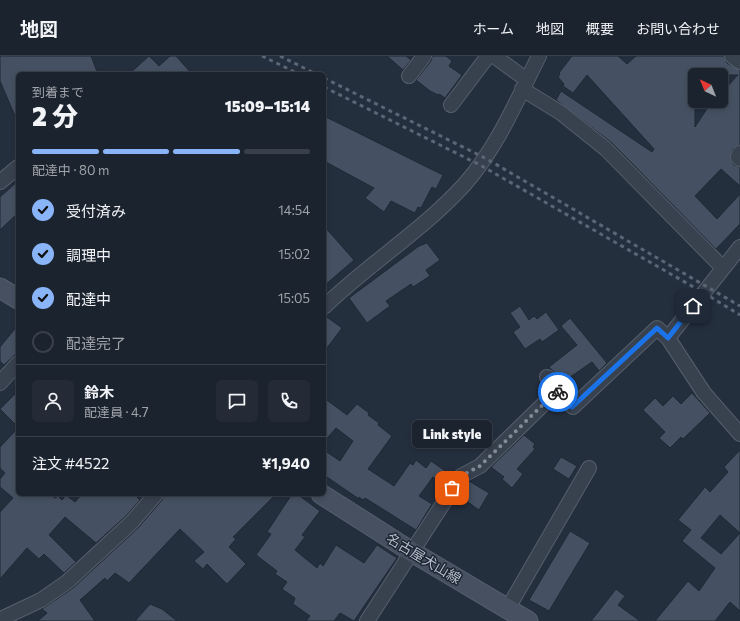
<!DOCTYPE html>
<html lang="ja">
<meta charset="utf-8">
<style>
:root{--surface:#1b232e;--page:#242b36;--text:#f1f3f6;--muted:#a0a4aa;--line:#39404a;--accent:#8ab4f8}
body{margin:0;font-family:Commissioner,"Noto Sans JP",sans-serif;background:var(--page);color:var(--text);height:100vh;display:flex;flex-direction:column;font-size:15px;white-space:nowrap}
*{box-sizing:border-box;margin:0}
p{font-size:13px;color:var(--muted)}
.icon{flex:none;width:22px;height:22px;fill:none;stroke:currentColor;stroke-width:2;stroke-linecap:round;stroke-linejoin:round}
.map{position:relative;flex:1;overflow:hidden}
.sheet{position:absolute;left:16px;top:16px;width:310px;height:424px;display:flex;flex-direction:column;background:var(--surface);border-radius:6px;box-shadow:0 2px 6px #0003,0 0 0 1px var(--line)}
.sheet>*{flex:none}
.needle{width:26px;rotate:317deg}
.controls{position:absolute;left:688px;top:12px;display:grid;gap:8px}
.controls a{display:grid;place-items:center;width:40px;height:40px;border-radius:6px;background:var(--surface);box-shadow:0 2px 6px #0003,0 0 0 1px var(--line);font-size:20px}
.pin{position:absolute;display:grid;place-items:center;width:34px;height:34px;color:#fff;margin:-17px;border-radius:8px;box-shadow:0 2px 6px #0006}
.courier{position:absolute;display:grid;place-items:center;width:40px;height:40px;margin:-20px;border:3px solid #1a73e8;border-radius:50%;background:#fff;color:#222;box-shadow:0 1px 5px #0007}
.bubble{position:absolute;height:28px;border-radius:6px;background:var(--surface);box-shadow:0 2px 6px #0003,0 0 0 1px var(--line);font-size:13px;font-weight:800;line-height:28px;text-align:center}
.headline em{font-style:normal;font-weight:800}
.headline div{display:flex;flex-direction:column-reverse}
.headline{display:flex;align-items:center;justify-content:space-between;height:68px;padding:0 16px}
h1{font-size:26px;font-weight:800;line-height:30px}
.bar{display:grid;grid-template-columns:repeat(4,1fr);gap:6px 4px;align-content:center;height:48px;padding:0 16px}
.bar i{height:5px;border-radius:3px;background:var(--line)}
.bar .selected{background:var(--accent)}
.bar p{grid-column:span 4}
.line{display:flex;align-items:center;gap:10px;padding:0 16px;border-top:1px solid var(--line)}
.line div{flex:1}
.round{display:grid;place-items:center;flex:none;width:42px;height:42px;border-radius:6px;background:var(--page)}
ol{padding:0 16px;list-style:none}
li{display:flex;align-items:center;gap:12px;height:44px}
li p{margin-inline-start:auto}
li .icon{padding:4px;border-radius:50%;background:var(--accent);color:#111;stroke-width:4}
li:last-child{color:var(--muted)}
li i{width:22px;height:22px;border:2px solid var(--line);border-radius:50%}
header{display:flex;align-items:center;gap:24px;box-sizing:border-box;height:56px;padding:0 20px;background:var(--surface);border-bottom:1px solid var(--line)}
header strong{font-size:19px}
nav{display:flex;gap:22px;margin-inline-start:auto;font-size:14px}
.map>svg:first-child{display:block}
.building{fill:#455162;stroke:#1f2835;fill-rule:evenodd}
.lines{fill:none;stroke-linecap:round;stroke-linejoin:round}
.street-casing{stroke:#565f6c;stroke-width:16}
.secondary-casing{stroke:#565f6c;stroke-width:21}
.street{stroke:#38414e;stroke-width:14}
.secondary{stroke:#465061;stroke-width:19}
.rail{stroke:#5a6575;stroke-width:3;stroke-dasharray:4 4;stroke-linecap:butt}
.done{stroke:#828b98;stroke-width:4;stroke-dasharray:0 7.2}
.route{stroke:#1a73e8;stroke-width:5}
.labels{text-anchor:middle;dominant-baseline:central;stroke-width:3;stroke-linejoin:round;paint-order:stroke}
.street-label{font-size:14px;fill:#b4bcc9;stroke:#1d2633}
</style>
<header>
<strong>地図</strong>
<nav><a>ホーム</a><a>地図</a><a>概要</a><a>お問い合わせ</a></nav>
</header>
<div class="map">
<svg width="740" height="565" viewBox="0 0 740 565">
<rect width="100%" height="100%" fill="#242f3e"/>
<!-- building -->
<path class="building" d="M0 0H91L98 18H18V67L0 25Z
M149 0 159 10 170 0H176L192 18H129Z
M387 0H406L411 4 403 14Z
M432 0H446L452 5 449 10 462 19 445 42 439 38 438 39 430 35 416 24 431 5Z
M572 0H618L627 8 636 0H724L727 7 740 14V89L733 93 730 102 734 109 740 111V130L721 113 695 140 717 163 740 138V168L716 193 612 87 556 44 561 35 652 96 654 93 587 19 573 37 563 30 564 28 558 21 560 18 559 17ZM695 19H738L721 37V45H712L695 71Z
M324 60 443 119 436 133 432 131 421 152 418 151 415 157 391 145 384 156 365 142 374 132 324 105Z
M18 125V157L0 174V141Z
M324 170 354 204 324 230Z
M427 187 440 204 426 214 430 220 413 231 411 228 386 245 390 250 367 267 349 242 419 190Z
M520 250 529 264 534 260 537 263 546 256 559 274 542 286 540 283 525 293 513 276 520 271 510 257Z
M324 259 342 272 324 296Z
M570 262 607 307 599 315 592 306 563 326 549 311 577 289 561 270Z
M18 269V296L4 309 0 305V291Z
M571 323 579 334 573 339 564 329Z
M18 335V371L0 353Z
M692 337 710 357 683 383 681 381 670 392 659 382 665 376 643 354 655 342 663 350 673 340 681 348Z
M324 342 347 359 357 348 369 357 368 359 379 367 378 369 392 380 368 413 394 430 410 407 413 409 416 404 426 412 431 405 451 419 445 430 433 421 419 440 432 448 416 474 365 442 363 444 359 441V443L324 419V394L340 405 353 385 336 372 324 386Z
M18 372V438H50L55 442 58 440 62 444 66 439 75 446 82 438H134L140 444 126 460 96 487 65 461 49 479 76 506 64 517 44 498 39 503 27 492 0 523V456L13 442 0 431V423L5 417 0 412V391Z
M524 379 535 388 533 391 535 393 517 413 523 418 512 432 502 423 504 421 491 411Z
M740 394V555L730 546 715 565H655L688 525 699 535 715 512 682 485 691 474 678 464 705 431 710 436 728 416 724 411ZM720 459 740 477 721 498 701 482Z
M561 401 577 410 569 423 553 413Z
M469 425 489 437 479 454 458 439Z
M164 438H276L233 481 236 483 229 491 246 508 227 528 207 508 203 513 194 505 204 496 180 473 129 527 115 517 107 525 105 522 80 544 95 565H38L47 557 42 553 73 532 138 472 162 444Z
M292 438H297L320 455 302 479 305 481 295 494 317 512 320 507 323 510 336 489 364 507 377 489 397 502 354 565 340 557 334 565H306L310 560 293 548 295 542 282 533 287 526 275 518 277 515 256 499 271 478 267 476Z
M570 475 590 487 549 555 529 544Z
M616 533 625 540 618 549 640 565H591Z
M150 548 162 553 177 565H135Z"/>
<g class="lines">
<!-- street casing -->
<g class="street-casing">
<path id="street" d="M494 0 527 24
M732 0 740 6
M409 20 424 0
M522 33 561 57 606 93 723 212
M451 49 488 0
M740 97 738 101 740 103
M0 126 18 111
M324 251C368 208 422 175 464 129 497 92 517 44 539 0
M668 282 740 191
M547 321 555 329 557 335
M0 327 18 307
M508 552 589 412
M3 562 41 544 67 526 132 466 156 438
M367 565 461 420 480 410 557 335 573 351 657 272 668 282 704 337 740 378"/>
</g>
<!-- secondary casing -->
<g class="secondary-casing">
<path id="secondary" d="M0 232 18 243
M321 438 412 496 528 565"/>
</g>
<!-- street -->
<use href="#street" class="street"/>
<!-- secondary -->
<use href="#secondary" class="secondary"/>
<!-- rail -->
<path class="rail" d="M262 0 299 18
M280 0 316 18
M324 22 485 102 740 250
M324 31 480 109 704 237 740 259"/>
</g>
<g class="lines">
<!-- done -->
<path class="done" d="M452 432 461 420 480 410 557 335 558 336"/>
<!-- route -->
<path class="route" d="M558 336 572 351 657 272 668 282 693 250"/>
</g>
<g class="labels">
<!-- street labels -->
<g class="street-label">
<text transform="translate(424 502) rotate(31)">名古屋犬山線</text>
</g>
</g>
</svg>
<div class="controls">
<a><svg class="needle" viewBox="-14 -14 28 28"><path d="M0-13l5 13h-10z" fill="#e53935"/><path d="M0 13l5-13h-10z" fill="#a0a4aa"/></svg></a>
</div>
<div class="pin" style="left:452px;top:432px;background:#ea580c"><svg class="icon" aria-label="bag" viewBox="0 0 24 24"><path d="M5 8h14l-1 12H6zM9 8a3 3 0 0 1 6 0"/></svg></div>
<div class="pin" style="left:693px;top:250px;background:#1f2937"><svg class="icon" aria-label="home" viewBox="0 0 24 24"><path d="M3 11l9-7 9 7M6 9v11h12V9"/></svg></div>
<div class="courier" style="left:558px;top:336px"><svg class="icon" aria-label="bike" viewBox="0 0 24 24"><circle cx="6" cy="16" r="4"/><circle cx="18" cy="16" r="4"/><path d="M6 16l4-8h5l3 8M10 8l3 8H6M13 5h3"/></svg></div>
<div class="bubble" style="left:412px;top:364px;width:80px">Link style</div>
<section class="sheet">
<div class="headline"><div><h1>2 分</h1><p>到着まで</p></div><em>15:09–15:14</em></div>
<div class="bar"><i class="selected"></i><i class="selected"></i><i class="selected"></i><i></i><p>配達中 · 80 m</p></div>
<ol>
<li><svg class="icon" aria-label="check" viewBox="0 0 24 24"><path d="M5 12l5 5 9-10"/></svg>受付済み<p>14:54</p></li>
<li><svg class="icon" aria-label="check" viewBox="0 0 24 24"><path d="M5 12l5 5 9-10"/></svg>調理中<p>15:02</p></li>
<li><svg class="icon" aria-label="check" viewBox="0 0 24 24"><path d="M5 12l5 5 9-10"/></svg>配達中<p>15:05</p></li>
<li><i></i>配達完了</li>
</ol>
<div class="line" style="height:72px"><a class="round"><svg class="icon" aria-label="person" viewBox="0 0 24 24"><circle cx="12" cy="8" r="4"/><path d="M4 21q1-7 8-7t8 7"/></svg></a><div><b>鈴木</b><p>配達員 · 4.7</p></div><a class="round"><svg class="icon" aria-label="chat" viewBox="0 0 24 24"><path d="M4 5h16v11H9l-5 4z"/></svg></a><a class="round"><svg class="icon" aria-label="phone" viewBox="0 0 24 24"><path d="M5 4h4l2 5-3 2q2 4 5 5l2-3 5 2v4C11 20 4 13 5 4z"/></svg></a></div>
<div class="line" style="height:52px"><div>注文 #4522</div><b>¥1,940</b></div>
</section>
</div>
